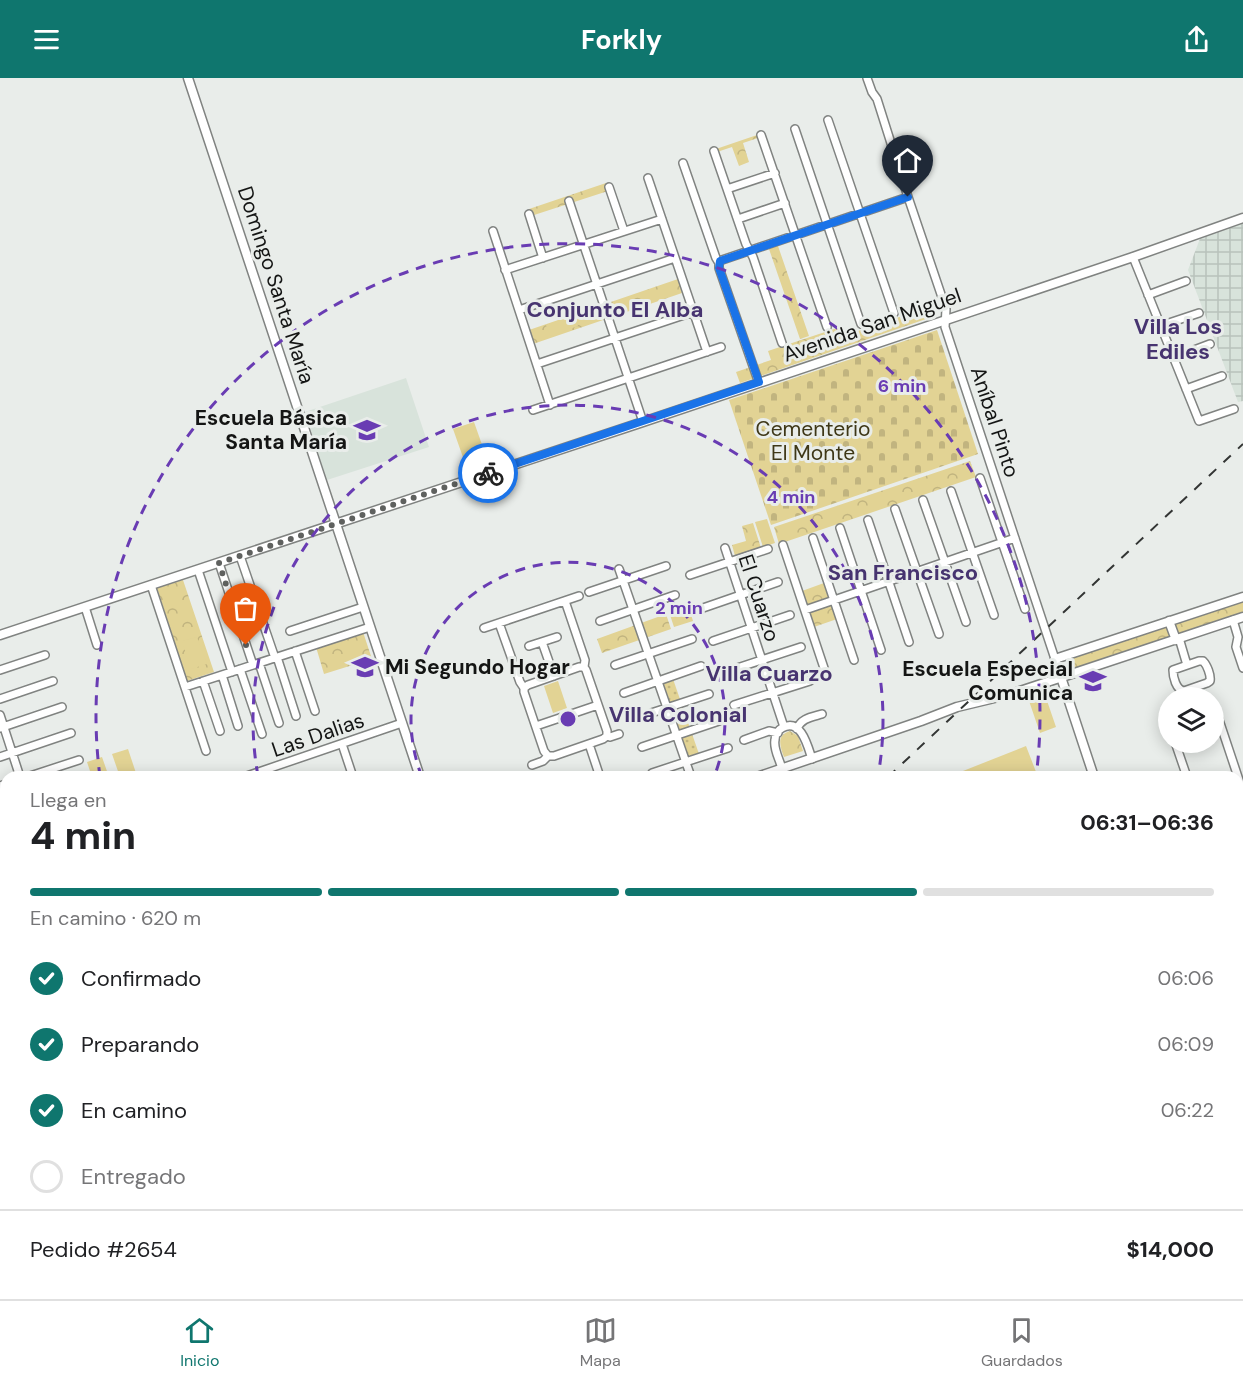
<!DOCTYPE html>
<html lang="es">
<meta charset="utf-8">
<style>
:root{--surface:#fff;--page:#f6f6f6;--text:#202124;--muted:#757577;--line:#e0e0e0;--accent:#0f766e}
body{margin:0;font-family:"DM Sans",sans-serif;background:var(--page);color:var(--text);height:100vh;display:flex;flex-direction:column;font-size:22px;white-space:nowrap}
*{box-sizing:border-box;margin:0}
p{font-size:20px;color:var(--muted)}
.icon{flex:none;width:33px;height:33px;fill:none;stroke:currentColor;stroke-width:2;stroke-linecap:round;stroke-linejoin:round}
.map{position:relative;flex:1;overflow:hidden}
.panel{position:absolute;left:0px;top:693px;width:1244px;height:528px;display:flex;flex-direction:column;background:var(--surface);border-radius:18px 18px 0 0;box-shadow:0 3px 15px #0003}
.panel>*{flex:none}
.controls{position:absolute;left:1158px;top:609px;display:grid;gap:12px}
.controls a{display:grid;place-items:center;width:66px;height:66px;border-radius:50%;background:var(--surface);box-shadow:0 3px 15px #0003;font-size:30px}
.pin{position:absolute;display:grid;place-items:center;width:51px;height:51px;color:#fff;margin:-62px -26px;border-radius:50% 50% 50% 0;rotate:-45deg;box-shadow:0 0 6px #0007}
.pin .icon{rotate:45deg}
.courier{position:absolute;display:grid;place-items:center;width:60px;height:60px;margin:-30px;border:4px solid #1a73e8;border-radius:50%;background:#fff;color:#222;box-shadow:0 2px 8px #0007}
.head em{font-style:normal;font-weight:700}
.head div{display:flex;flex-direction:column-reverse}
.head{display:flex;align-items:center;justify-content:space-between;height:102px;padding:0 30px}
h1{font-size:39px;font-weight:700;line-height:45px}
.bar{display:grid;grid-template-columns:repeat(4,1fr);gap:9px 6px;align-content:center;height:72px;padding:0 30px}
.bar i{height:8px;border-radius:4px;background:var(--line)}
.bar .current{background:var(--accent)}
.bar p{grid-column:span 4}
.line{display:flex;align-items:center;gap:15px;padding:0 30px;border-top:2px solid var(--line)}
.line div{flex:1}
ol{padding:0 30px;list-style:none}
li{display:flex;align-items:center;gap:18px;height:66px}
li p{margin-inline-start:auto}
li .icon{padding:6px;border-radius:50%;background:var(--accent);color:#fff;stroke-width:4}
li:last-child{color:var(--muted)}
li i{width:33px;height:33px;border:3px solid var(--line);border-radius:50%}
header{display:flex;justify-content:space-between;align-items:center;height:78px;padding:0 30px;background:var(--accent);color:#fff;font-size:27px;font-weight:700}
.dock{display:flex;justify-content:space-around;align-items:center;height:84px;border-top:2px solid var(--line);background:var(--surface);font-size:16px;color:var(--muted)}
.dock a{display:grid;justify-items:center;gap:3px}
.dock .current{color:var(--accent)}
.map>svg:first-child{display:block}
.built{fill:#d8e3db}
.industrial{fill:url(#industrial-grid)}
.grass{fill:url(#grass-dots)}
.forest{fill:url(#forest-crowns)}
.cemetery{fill:url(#cemetery-stones)}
.garden{fill:#e2d394}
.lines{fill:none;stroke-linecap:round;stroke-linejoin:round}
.minor-casing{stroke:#808381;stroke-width:10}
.tertiary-casing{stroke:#808381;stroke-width:11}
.primary-casing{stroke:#576837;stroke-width:14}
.minor{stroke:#fff;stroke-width:7}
.tertiary{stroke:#fff;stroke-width:8}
.primary{stroke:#b0bf92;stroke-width:10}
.rail{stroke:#333534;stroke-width:2;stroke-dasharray:10 10;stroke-linecap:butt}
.done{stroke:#5f615f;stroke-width:6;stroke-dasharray:0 10.8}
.route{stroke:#1a73e8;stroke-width:8}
.ring{fill:none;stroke:#693cb3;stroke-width:3;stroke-dasharray:10 8}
.labels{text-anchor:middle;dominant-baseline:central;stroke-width:6;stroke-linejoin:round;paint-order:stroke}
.street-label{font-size:21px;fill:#141514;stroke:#e9edea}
.poi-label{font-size:21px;font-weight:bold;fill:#141514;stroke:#e9edea;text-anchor:end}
.park-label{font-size:21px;fill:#3e3717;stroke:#e9edea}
.neighbourhood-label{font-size:22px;font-weight:bold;fill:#473470;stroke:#e9edea}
.centre{fill:#693cb3;stroke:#e9edea;stroke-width:3}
.ring-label{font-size:18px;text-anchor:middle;font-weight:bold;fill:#693cb3;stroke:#e9edea;stroke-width:6;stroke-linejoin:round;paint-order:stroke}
</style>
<header><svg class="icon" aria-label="menu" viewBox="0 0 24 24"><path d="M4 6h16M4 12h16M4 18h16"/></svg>Forkly<svg class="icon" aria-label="share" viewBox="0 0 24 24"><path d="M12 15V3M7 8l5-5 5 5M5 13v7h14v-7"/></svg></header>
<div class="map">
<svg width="1243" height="1221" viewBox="0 0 1243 1221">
<defs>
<pattern id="industrial-grid" width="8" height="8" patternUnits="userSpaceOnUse" patternTransform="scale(1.5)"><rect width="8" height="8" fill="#d8e3db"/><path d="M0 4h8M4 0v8" fill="none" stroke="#b8c2bb"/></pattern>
<pattern id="grass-dots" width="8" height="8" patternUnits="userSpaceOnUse" patternTransform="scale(1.5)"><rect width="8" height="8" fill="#e2d394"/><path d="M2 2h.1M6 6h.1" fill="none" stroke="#c1b47f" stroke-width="1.8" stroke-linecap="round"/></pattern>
<pattern id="forest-crowns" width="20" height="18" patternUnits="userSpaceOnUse" patternTransform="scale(1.5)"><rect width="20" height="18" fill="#e2d394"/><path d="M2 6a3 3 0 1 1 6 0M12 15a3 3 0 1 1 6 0" fill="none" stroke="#c1b47f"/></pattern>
<pattern id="cemetery-stones" width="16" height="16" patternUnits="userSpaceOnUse" patternTransform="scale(1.5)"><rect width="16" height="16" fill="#e2d394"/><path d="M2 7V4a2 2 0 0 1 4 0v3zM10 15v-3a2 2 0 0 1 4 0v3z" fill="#c1b47f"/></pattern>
</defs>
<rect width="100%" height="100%" fill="#e9edea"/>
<!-- built -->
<path class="built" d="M406 300 429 369 327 402 305 334Z
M838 1215H950L939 1221H843Z"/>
<!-- industrial -->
<path class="industrial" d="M1243 144V323L1238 324 1188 192 1201 158Z"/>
<!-- grass -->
<path class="grass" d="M673 601 699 676 691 678 688 677 663 604Z"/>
<!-- forest -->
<path class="forest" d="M757 57 758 60 743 65 749 84 739 88 732 69 717 74 716 71Z
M606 105 608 113 531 138 529 131Z
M778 168 809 258 800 261 769 171Z
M678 201 682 215 533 266 529 252Z
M923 231 926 241 740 305 736 294 771 282 768 273 843 248 846 257Z
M970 383 976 399 779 466 774 449Z
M753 445 761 470 735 478 732 467 746 463 742 448Z
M183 502 214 594 187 603 157 510Z
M824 505 837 541 814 549 802 513Z
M1243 523V537L1072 594C1068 589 1067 584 1072 578L1179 545Z
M666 536 671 551 602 575 597 561Z
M363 554 372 581 324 596 316 569Z
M790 653 798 658 803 673 784 679C780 668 776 657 790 653Z"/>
<!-- cemetery -->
<path class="cemetery" d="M937 252 978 376 771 447 729 322Z"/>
<!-- garden -->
<path class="garden" d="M574 237 578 248 550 258 546 247Z
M840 251 845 265 821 273 816 259Z
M474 344 486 378 465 385 453 351Z
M767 441 775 465 763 469 755 444Z
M689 530 693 543 674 549 670 537Z
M197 559 207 586 191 591 182 563Z
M558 603 567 630 553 635 544 608Z
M1044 614 1056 649 1040 655 1028 620Z
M1026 668 1038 699H965L963 693Z
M128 671 137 698 120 699 112 676Z
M102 679 109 699H92L87 684Z"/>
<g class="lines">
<!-- minor casing -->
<g class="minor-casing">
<path id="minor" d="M867 0 872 14 877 21 908 119 946 231 945 249 1055 581
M828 42 894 235
M795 51 861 246
M761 57 827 249
M714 73 746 166 753 179 782 265
M683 85 716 180 719 185V190L759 305
M648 100 707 274
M609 109 624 153
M727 111 775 95
M569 123 643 344
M529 136 543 180
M738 141 785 125
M493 153 550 327
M1133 179 1199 343 1234 331
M719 185 722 182 908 119
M505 192 662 141
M1148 217 1186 203
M519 232 675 180
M1160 248 1199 235
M1173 280 1210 266
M537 286 693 234
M1186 311 1222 298
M533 332 721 269
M980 400 1025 531
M951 413 994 537
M923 422 966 544
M895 431 939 556
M868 442 909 564
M840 450 881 572
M813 460 854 582
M783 467 826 596
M725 470 784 649
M240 478 275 580
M219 485 253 587
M619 491 691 699
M198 492 232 594
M690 497 768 471
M151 507 206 673
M589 514 666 488
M565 523 585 582 584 589 586 592 607 653V658
M85 529 97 567
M703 530 778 504
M805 532 1015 460
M1233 542 1238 559 1236 569 1243 590
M600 543 675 517
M499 545 520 604 524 610V614L544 673 548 678
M484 550 579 518
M290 553 363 529
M1179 560 1187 587
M713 563 790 537
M542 564 554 598
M529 568 557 559
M295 573 315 633
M277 579 296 638
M1199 583H1203C1207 587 1211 597 1210 603L1207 605 1184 613C1176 612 1173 599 1173 592Z
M259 585 279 645
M615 587 692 561
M240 591 262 656
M0 592 45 577
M722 595 801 569
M222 597 238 648
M203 603 220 653
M185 609 370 549
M524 610 528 607 579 589H584
M624 615 701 588
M0 621 53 603
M734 627 810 603
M1216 633 1243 714
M0 637 20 699
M633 641 709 616
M536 648 598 627
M0 650 62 629
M797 651C801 640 812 639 822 636
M744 662 769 653 778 655
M1175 664 1187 699
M342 666 353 699
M589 666 600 699
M642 669 719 643
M0 679 71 655
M532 687 543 683 548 678H554L603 661 607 658 610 659 619 656
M782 691C780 682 773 671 775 662 775 657 778 652 782 650 801 639 808 669 812 681
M652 695 728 670
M27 699 79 682
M244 699 402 645
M0 708 6 706
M1238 738 1243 745
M0 758 6 756
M0 785 6 803
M0 883 6 881
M2 917 6 929
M0 1034 6 1051
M0 1150 6 1148
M0 1173 6 1191
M0 1202 6 1200
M14 1215 16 1221
M63 1215 65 1221
M165 1215 167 1221
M388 1215 390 1221
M734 1215 739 1221
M1138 1215 1141 1221
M98 1221 116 1215
M183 1221 201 1215
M410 1221 422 1216"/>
</g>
<!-- tertiary casing -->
<g class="tertiary-casing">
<path id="tertiary" d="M188 0 420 699
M1169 543 1176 562
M0 557 637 346 1133 179 1243 140
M757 699 921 643 957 629 1011 616 1243 539
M1094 699 1055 581 1243 519
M1238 729 1243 726
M1238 935 1243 942
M0 953 6 951
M626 1215 631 1221"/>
</g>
<!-- primary casing -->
<g class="primary-casing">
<path id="primary" d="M1238 1046 1243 1043
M961 1221 972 1215"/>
</g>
<!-- minor -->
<use href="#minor" class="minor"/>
<!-- tertiary -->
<use href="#tertiary" class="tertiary"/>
<!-- primary -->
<use href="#primary" class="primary"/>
<!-- rail -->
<path class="rail" d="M888 699 1243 366
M279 1221 290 1215"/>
</g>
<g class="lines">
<!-- done -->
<path class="done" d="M246 567 219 485 488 395"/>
<!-- route -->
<path class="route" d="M488 395 759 304 719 190 720 183 908 119"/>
</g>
<!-- distance rings -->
<g class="ring">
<path d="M422 699A157 157 0 1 1 714 699"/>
<path d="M258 698A315 315 0 1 1 878 698"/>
<path d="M100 699A472 472 0 1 1 1036 699"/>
</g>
<!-- icons -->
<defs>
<g id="school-bare" transform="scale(2.07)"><path d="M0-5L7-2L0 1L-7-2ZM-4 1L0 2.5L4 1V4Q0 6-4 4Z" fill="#693cb3" stroke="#e9edea" stroke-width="2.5" paint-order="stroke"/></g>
</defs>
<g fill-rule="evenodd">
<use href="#school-bare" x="367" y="352"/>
<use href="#school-bare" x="365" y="589"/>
<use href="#school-bare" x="1093" y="603"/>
</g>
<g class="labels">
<!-- street labels -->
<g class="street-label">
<text transform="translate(276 207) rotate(72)">Domingo Santa María</text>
<text transform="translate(872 247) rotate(-19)">Avenida San Miguel</text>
<text transform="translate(995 344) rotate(72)">Aníbal Pinto</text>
<text transform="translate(759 520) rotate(72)">El Cuarzo</text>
<text transform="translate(318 657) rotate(-19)">Las Dalias</text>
</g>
<!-- poi labels -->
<g class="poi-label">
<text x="347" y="340">Escuela Básica<tspan x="347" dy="24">Santa María</tspan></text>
<text x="385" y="589" text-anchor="start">Mi Segundo Hogar</text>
<text x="1073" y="591">Escuela Especial<tspan x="1073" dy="24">Comunica</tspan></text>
</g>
<!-- park labels -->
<g class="park-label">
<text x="813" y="351">Cementerio<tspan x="813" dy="24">El Monte</tspan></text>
</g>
<!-- neighbourhood labels -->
<g class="neighbourhood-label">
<text x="615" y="231">Conjunto El Alba</text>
<text x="1178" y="248">Villa Los<tspan x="1178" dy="25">Ediles</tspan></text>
<text x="903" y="494">San Francisco</text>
<text x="769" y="595">Villa Cuarzo</text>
<text x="678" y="636">Villa Colonial</text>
</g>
</g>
<circle cx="568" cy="641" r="9" class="centre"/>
<g class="ring-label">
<text x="902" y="314">6 min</text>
<text x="791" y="425">4 min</text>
<text x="679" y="536">2 min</text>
</g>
</svg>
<div class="controls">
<a><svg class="icon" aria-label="layers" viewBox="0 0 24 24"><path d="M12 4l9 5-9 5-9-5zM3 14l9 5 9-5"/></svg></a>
</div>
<div class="pin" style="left:246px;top:567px;background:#ea580c"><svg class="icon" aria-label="bag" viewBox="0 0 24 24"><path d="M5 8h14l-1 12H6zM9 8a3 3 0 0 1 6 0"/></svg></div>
<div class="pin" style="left:908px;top:119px;background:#1f2937"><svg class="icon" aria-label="home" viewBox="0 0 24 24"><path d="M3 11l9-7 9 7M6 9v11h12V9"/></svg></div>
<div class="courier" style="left:488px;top:395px"><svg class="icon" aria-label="bike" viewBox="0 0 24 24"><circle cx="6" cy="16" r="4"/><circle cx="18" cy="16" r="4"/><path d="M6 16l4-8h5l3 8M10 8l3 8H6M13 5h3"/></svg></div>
<section class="panel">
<div class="head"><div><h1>4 min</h1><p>Llega en</p></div><em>06:31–06:36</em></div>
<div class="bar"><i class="current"></i><i class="current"></i><i class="current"></i><i></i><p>En camino · 620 m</p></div>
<ol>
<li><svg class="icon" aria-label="check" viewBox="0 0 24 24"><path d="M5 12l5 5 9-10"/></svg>Confirmado<p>06:06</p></li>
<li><svg class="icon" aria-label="check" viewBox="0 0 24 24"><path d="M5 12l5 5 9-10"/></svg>Preparando<p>06:09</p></li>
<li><svg class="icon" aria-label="check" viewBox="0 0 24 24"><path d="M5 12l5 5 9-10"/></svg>En camino<p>06:22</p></li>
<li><i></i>Entregado</li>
</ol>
<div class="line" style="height:78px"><div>Pedido #2654</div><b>$14,000</b></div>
</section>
</div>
<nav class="dock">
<a class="current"><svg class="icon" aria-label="home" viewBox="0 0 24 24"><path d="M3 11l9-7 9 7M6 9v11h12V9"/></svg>Inicio</a>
<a><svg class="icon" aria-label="map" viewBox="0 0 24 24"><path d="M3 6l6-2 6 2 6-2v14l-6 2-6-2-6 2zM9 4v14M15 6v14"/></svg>Mapa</a>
<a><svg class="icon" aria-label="saved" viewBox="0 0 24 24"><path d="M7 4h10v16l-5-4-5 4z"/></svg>Guardados</a>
</nav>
